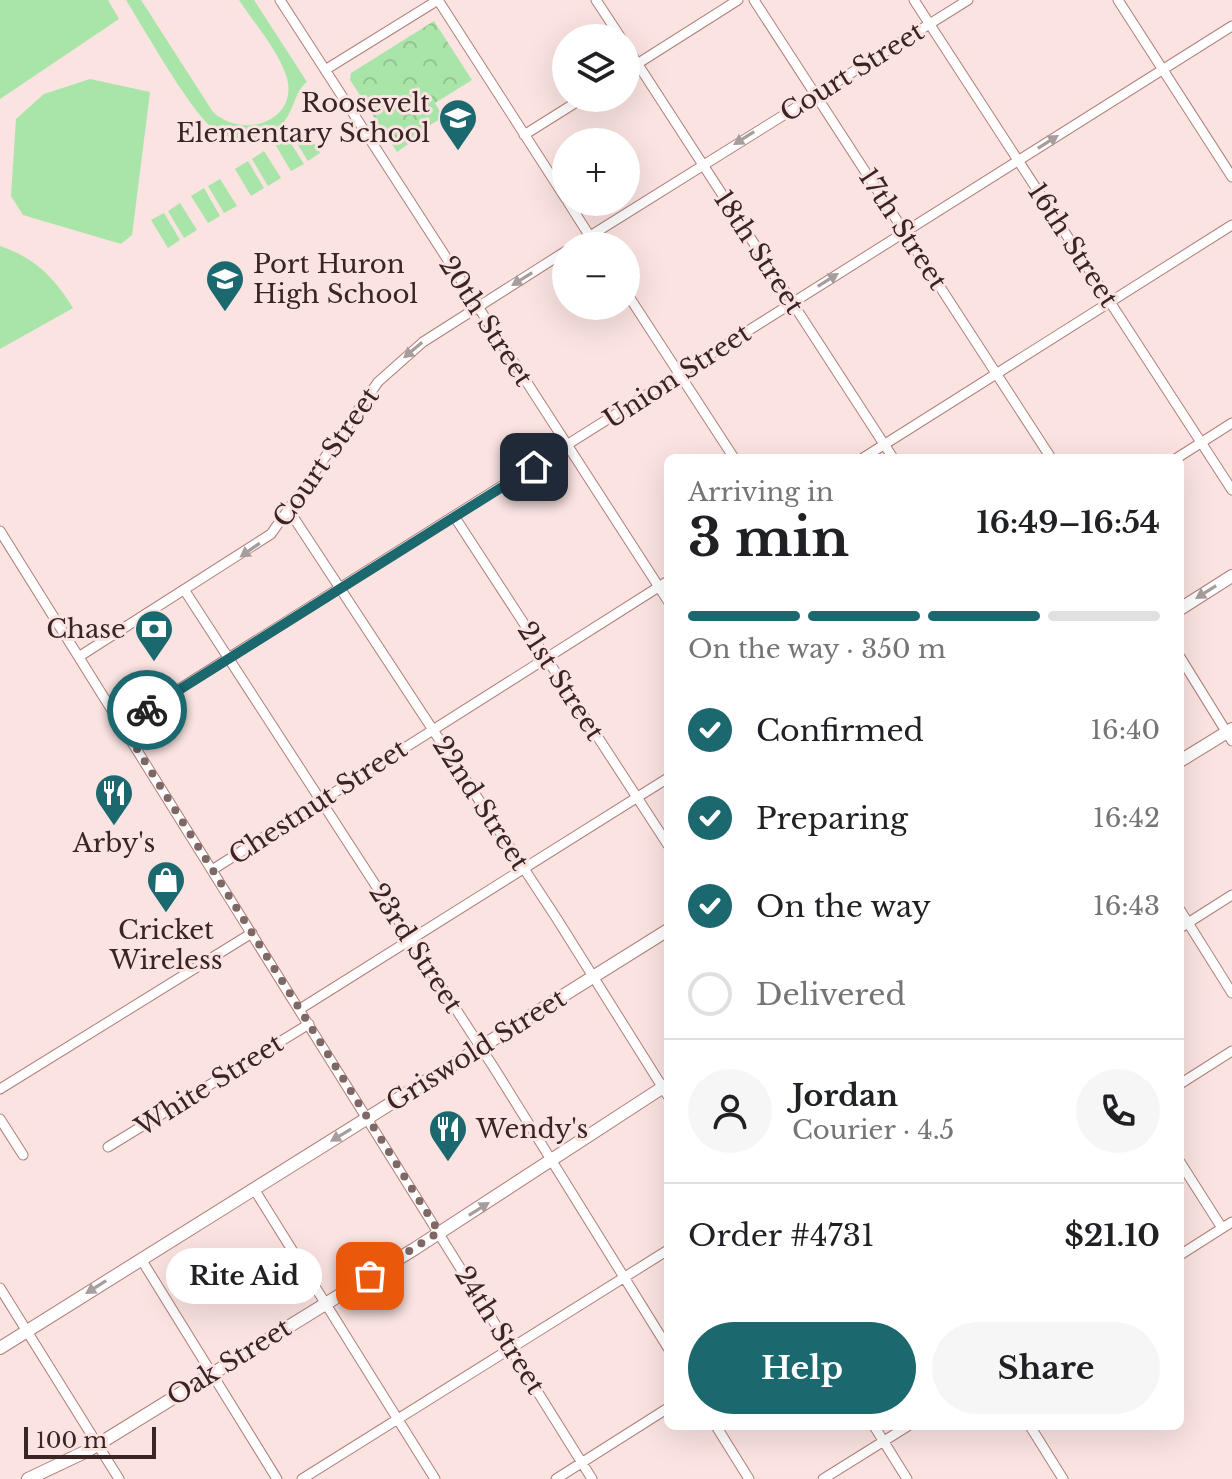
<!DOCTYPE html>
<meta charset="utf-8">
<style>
:root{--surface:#fff;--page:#f6f6f6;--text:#202124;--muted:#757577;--line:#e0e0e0;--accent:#1b686f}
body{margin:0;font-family:"Libre Baskerville",serif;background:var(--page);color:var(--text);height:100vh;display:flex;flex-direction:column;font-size:30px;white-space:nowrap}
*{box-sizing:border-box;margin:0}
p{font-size:26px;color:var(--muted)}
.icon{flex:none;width:44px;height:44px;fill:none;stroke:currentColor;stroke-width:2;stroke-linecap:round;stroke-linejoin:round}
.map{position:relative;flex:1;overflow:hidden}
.sheet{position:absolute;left:664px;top:454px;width:520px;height:976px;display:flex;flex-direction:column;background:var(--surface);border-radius:12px;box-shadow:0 8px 32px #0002}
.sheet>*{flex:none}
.fabs{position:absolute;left:552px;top:24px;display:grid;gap:16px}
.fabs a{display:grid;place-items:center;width:88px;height:88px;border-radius:50%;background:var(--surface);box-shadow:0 8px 32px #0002;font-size:40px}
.scale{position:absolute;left:24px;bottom:20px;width:132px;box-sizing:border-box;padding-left:8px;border:4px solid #3a2524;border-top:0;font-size:22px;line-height:28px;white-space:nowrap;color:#3a2524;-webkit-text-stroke:6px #fae3e1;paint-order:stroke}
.pin{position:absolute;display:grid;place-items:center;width:68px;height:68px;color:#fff;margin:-34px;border-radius:16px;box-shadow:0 4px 12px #0006}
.courier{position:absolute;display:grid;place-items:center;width:80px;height:80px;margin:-40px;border:6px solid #1b686f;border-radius:50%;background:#fff;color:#222;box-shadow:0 2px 10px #0007}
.bubble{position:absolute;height:56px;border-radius:28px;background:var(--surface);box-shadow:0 8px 32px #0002;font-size:26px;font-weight:800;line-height:56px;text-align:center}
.headline em{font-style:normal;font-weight:800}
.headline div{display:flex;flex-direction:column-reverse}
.headline{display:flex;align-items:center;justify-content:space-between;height:136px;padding:0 24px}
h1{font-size:52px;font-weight:800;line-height:60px}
.bar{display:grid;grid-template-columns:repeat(4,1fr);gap:12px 8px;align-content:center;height:96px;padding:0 24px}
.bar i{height:10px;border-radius:6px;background:var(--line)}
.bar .current{background:var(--accent)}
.bar p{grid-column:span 4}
.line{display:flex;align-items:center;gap:20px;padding:0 24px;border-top:2px solid var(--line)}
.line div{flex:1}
.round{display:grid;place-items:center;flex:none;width:84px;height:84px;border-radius:42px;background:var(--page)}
ol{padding:0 24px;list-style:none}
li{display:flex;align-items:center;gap:24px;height:88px}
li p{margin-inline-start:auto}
li .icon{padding:8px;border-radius:50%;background:var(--accent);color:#fff;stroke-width:4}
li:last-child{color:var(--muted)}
li i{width:44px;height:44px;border:4px solid var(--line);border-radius:50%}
.primary-button{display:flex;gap:16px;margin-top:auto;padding:16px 24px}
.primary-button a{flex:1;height:92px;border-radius:48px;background:var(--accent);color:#fff;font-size:32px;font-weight:800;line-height:92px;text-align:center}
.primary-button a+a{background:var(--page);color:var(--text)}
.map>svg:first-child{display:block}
.green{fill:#a9e5a8}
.park{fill:url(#park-crowns)}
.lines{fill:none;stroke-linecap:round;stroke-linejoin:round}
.minor-casing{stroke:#b17e7a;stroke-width:11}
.major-casing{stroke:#b17e7a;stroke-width:14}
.minor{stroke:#fff;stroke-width:9}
.major{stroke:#fff;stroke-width:12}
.oneway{fill:#a69d9c}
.done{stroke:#7d6866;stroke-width:8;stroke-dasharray:0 14.4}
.route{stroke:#1b686f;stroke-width:10}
.labels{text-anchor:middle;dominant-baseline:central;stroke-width:6;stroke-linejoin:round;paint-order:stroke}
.street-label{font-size:26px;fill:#3a2524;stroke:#fae3e1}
.poi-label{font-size:26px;fill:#3a2524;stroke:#fae3e1;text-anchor:end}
</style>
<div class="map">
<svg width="1232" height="1479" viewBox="0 0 1232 1479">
<defs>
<pattern id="park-crowns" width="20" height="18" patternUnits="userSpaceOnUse" patternTransform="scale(2)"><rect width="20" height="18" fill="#a9e5a8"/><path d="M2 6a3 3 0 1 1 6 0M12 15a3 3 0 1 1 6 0" fill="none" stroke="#92c490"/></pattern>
</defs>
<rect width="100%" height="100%" fill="#fae3e1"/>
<!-- green -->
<path class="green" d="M0 0H108L119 19 0 99Z
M126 0H141L213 112C245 141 301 119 286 75 277 49 254 23 239 0H254L307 82C292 93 295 118 273 132 254 143 232 141 214 129 192 114 143 27 126 0Z
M90 79 150 92 132 235 121 244 23 215 11 196 16 119 44 94Z
M304 126 320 153 308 161 291 134Z
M287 137 304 164 291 171 275 144Z
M264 151 281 178 268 186 252 159Z
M248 161 264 188 251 196 235 169Z
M220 179 237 206 224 213 208 186Z
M204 188 220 216 208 223 191 196Z
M180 203 197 230 184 238 168 211Z
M164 213 180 240 168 248 151 220Z
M0 246C35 258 54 277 73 308L0 349Z"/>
<!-- park -->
<path class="park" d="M434 21 472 80 435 103 443 117 413 136 411 142 397 152 350 80 351 73Z"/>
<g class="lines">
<!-- minor casing -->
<g class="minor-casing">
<path id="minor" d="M280 0 668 601
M596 0 621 38
M754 0 1051 458
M914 0 1232 490
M1118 0 1232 177
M626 46 893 458
M325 70 438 0 566 199
M626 71 738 0
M524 135 583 98
M568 202 596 246
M574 246 968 0
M626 292 734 458
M863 458 1232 225
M1177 458 1232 423
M290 512 557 919 668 1096
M454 516 668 845
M0 531 592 1479
M185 591 496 1071 668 1348
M80 656 271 534 378 382 423 342 566 251
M1180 657 1232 741
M122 725 1232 26
M212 870 668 581
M1180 910 1232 993
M1180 928 1232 895
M300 1009 668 778
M1180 1084 1232 1051
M0 1089 252 933
M0 1119 23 1155
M108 1147 309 1024
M1180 1162 1222 1228
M254 1189 435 1479
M1180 1255 1232 1222
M141 1259 277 1479
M0 1288 119 1479
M716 1426 749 1479
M874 1426 907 1479
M1030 1426 1063 1479
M302 1479 668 1250
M556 1479 668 1408
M823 1479 908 1426"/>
</g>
<!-- major casing -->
<g class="major-casing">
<path id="major" d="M1180 609 1232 576
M1180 761 1232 729
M0 1348 668 930
M28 1479 89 1450 416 1248 668 1084"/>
</g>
<!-- minor -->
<use href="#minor" class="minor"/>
<!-- major -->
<use href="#major" class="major"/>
</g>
<!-- one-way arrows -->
<defs><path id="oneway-solid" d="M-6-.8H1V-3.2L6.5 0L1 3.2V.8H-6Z" transform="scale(2)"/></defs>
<g class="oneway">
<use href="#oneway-solid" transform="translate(744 138) rotate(148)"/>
<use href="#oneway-solid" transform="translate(1048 142) rotate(-32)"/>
<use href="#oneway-solid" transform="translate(522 279) rotate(148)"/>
<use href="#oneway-solid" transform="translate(828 280) rotate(-32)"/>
<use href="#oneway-solid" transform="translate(413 350) rotate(140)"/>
<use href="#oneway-solid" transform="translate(250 550) rotate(145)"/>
<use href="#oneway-solid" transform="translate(1206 592) rotate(148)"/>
<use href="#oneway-solid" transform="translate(341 1135) rotate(149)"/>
<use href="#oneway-solid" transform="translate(479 1209) rotate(-32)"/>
<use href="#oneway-solid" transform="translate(96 1287) rotate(148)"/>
</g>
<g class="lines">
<!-- done -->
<path class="done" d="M147 710 122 725 439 1232 370 1276"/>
<!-- route -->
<path class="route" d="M147 710 534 467"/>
</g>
<!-- icons -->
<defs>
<g id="school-pin" transform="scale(2)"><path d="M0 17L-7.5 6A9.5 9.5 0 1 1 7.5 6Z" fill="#1b686f" stroke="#fae3e1"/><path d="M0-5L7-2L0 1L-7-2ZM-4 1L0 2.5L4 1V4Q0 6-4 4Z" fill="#fff"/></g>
<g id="bank-pin" transform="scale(2)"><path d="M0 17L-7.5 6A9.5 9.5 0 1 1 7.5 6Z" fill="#1b686f" stroke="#fae3e1"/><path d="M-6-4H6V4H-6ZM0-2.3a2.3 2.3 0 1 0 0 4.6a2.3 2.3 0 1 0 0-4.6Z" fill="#fff"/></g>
<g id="restaurant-pin" transform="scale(2)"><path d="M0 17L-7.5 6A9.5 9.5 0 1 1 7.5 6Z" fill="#1b686f" stroke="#fae3e1"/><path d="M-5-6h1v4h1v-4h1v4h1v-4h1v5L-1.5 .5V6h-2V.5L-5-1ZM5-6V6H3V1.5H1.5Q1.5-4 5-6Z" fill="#fff"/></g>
<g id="shop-pin" transform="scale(2)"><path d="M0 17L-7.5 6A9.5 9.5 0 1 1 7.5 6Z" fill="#1b686f" stroke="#fae3e1"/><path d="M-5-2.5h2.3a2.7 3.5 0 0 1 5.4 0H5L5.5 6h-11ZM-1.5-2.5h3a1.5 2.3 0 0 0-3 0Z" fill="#fff"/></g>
</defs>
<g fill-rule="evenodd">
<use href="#school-pin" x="458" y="118"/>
<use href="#school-pin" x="225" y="279"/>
<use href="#bank-pin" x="154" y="629"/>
<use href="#restaurant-pin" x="114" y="793"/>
<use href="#shop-pin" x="166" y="880"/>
<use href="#restaurant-pin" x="448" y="1129"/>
</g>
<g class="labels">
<!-- street labels -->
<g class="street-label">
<text transform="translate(852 72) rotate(-32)">Court Street</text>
<text transform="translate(903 229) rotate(57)">17th Street</text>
<text transform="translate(1073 245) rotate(57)">16th Street</text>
<text transform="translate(759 252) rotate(57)">18th Street</text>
<text transform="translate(486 321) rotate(57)">20th Street</text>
<text transform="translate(677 376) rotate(-33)">Union Street</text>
<text transform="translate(326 457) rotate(-55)">Court Street</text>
<text transform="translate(561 681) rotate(57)">21st Street</text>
<text transform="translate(318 802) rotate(-33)">Chestnut Street</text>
<text transform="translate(481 803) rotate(57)">22nd Street</text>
<text transform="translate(416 948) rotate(57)">23rd Street</text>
<text transform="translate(476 1050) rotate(-32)">Griswold Street</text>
<text transform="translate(209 1085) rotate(-32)">White Street</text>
<text transform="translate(500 1330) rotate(58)">24th Street</text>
<text transform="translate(229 1362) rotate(-32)">Oak Street</text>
</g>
<!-- poi labels -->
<g class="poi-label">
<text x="430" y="103">Roosevelt<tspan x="430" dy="30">Elementary School</tspan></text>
<text x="253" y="264" text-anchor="start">Port Huron<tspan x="253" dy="30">High School</tspan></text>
<text x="126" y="629">Chase</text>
<text x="114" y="843" text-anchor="middle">Arby's</text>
<text x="166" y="930" text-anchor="middle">Cricket<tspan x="166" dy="30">Wireless</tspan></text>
<text x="476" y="1129" text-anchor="start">Wendy's</text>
</g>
</g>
</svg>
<div class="fabs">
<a><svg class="icon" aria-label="layers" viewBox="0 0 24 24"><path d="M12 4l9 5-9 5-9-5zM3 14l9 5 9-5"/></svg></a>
<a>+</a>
<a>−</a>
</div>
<div class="scale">100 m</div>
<div class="pin" style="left:370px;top:1276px;background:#ea580c"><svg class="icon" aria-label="bag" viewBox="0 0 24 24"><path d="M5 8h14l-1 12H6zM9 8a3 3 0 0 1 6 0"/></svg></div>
<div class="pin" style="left:534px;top:467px;background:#1f2937"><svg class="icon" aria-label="home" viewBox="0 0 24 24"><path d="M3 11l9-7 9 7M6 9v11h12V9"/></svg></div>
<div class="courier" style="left:147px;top:710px"><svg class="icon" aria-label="bike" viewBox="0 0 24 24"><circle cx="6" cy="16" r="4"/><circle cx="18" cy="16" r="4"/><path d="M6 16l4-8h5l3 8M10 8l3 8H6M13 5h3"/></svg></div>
<div class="bubble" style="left:166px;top:1248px;width:156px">Rite Aid</div>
<section class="sheet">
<div class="headline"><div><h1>3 min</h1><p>Arriving in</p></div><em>16:49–16:54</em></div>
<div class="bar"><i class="current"></i><i class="current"></i><i class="current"></i><i></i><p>On the way · 350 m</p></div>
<ol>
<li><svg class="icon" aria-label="check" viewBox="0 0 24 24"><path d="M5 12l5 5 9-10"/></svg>Confirmed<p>16:40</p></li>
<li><svg class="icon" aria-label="check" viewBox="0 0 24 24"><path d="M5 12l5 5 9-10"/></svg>Preparing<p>16:42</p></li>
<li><svg class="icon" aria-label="check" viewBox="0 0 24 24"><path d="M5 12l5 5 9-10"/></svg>On the way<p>16:43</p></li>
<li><i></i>Delivered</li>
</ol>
<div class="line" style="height:144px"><a class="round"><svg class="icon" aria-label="person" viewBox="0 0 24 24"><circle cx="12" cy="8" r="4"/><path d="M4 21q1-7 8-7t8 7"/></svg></a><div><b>Jordan</b><p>Courier · 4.5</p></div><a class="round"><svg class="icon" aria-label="phone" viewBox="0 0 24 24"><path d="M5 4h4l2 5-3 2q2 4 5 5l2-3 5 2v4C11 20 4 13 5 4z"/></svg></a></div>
<div class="line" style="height:104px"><div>Order #4731</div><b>$21.10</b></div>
<div class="primary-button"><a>Help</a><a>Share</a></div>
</section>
</div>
